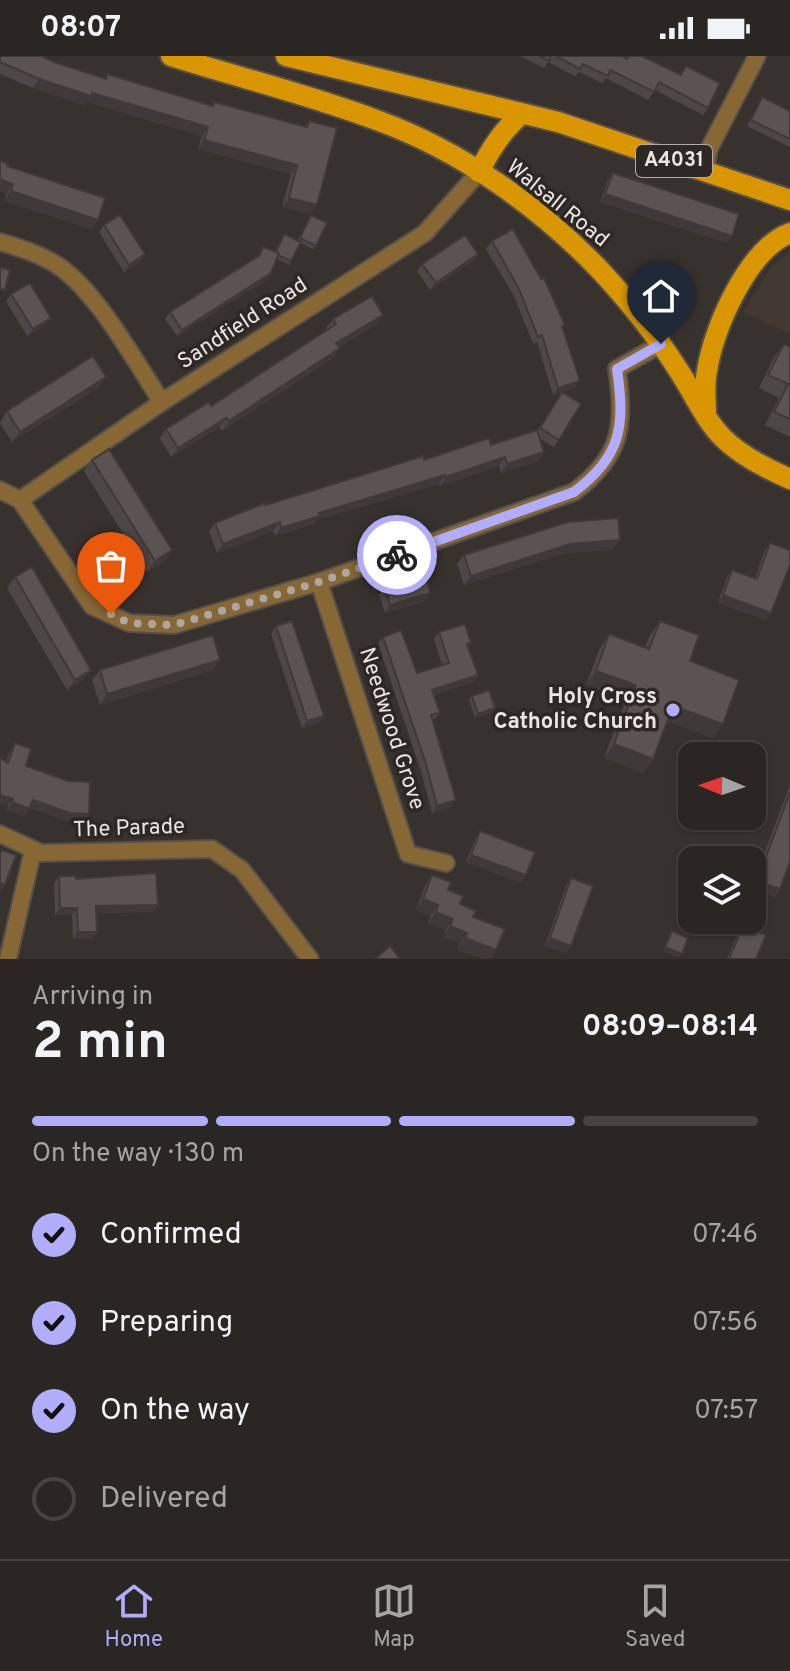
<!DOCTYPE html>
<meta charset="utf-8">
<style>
:root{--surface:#2a2623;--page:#322e2b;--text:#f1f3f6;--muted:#a5a5a6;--line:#464341;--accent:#b1adfa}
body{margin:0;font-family:Overpass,sans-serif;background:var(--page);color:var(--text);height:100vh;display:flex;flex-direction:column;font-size:30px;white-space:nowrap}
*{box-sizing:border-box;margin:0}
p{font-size:26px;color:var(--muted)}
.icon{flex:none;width:44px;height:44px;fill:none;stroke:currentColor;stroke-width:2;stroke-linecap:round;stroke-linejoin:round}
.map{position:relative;height:903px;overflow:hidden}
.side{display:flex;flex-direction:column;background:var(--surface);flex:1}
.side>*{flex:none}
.needle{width:52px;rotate:272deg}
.buttons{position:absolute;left:678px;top:686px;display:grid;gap:16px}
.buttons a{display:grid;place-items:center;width:88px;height:88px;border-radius:16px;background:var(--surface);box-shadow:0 2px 6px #0004,0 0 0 2px var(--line);font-size:40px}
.pin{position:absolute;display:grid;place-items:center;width:68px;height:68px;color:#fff;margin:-82px -34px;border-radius:50% 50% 50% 0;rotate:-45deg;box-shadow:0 0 8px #0007}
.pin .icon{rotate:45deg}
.courier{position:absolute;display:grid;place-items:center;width:80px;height:80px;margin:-40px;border:6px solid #b1adfa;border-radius:50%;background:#fff;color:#222;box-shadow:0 2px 10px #0007}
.head em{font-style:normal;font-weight:700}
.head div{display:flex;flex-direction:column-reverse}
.head{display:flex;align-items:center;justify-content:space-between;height:136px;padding:0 32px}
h1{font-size:52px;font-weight:700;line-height:60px}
.bar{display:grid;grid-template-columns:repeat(4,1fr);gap:12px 8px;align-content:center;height:96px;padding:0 32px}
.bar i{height:10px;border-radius:6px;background:var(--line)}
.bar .active{background:var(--accent)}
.bar p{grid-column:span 4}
ol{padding:0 32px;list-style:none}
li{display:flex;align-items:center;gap:24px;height:88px}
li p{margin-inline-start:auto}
li .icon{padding:8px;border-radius:50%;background:var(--accent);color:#111;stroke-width:4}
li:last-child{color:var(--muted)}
li i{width:44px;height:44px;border:4px solid var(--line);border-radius:50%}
.status{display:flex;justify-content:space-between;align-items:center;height:56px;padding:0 40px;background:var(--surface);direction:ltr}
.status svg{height:22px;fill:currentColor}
.tabs{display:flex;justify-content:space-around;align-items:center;height:112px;border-top:2px solid var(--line);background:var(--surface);font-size:22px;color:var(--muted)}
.tabs a{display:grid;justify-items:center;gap:4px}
.tabs .active{color:var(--accent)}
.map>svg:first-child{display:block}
.built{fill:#443932}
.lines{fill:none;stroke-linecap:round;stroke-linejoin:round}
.street-casing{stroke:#544f4c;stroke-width:20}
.primary-casing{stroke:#544f4c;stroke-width:24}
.street{stroke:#876733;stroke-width:16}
.primary{stroke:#d99600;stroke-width:20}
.wall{fill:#4d4747}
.shaded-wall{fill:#3f3a39}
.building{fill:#5a5352;stroke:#3f3a39;stroke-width:2}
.done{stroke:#aca7a5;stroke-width:8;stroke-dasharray:0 14.4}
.route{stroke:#b1adfa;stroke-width:10}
.poi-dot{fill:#b1adfa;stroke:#2e2825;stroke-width:3}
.labels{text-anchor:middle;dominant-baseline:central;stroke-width:7;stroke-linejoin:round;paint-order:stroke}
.shield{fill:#2e2825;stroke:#b2adab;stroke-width:2}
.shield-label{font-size:20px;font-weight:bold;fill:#eae6e4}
.street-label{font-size:22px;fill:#eae6e4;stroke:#2e2825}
.poi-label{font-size:22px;font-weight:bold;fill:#eae6e4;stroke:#2e2825;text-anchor:end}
</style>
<div class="status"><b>08:07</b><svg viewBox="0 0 49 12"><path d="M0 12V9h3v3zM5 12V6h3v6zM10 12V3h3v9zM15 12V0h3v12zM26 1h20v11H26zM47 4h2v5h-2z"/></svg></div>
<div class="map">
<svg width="790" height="903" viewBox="0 0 790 903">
<rect width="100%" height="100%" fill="#38322f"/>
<!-- built -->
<path class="built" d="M790 196V278L743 256 772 210Z"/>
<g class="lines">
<!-- street casing -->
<g class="street-casing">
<path id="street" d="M705 115 709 93 757 0
M0 186C18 191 36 197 52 206 94 229 135 306 162 346
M0 434 20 444 92 550 129 567 174 569 319 526 574 436C622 400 625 370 617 313L661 288
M20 444 162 346 425 177 479 116
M319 526 408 798 446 807
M0 778 41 797 212 793 242 814 310 903
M8 903 33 794"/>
</g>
<!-- primary casing -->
<g class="primary-casing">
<path id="primary" d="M171 0C240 22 311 39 379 65 461 95 538 150 598 212 627 243 654 276 677 312 692 334 704 363 723 382 741 400 767 413 790 423
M286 0 558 66 790 144
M479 116C490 94 503 73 522 58
M706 359C706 345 704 329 707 315 713 273 748 193 790 177"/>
</g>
<!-- street -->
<use href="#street" class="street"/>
<!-- primary -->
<use href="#primary" class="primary"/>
</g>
<!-- wall -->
<path class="wall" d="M0 0 54 6 104 22 107 18 212 50 214 46 304 71 309 65 317 149 311 158 282 151 291 118 198 93 202 80 87 46 84 49 33 32 0 18Z
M520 0H622L626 2 627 0H642L680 19 686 10 708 52 703 59 655 34 648 44 606 22 602 27 579 16 575 20 548 6 544 12Z
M762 41 790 55V91L747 70Z
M0 105 7 110 98 164 92 173 4 145 7 137 0 135Z
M613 117 727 187 600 146 608 124Z
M311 159 316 190 313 193 300 187 289 209 277 203 271 217 266 224 177 280 165 263 170 256 257 201 263 191 275 195 284 178 298 184Z
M104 169 145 198 140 206 124 216 99 176Z
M492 185 565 269 563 272 580 325 574 332 563 336 559 384 554 391 540 383 544 396 538 405 501 417 499 410 440 430 439 428 316 464 314 468 275 480 273 475 217 497 209 475 215 467 266 449 424 404 491 389 537 375 562 336 553 339 537 286 533 288 514 240 486 193Z
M478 198 473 205 430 234 417 215 422 208Z
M11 238 51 262 45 269 27 280 6 245Z
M333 263 377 268 339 291 333 302 222 375 219 371 171 401 160 382 166 373 211 350 327 274 326 272Z
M784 288 790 291V381L765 369 779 342 759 332 774 301Z
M98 332 12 386 0 367 7 355Z
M92 404 172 494 165 505 147 516 84 415Z
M770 487 771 557 766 564 718 547 727 521 732 514 755 522 765 494Z
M613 494 564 497 464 529 457 508 464 499Z
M15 521 84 624 67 634 7 532Z
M385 531 425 545 385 557 379 538Z
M660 565 690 605 713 682 667 665 644 717 604 702 626 644 586 629 600 592 609 578 645 591 650 579Z
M276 570 319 667 302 672 271 578Z
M439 576 471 587 468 591 473 626 434 639 440 657 433 664 456 744 451 751 432 757 421 715 378 587 383 581 417 617 442 609 434 583Z
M100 614H213L100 649 92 624Z
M472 640 495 652 492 656 475 662 469 643Z
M15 687 26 710 89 758 84 765 65 764 30 752 24 760 7 754 8 750 6 706 10 695Z
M790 729V806L780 833 775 841 752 832V830Z
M480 775 521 827 466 806 475 783Z
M432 819 448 834 460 848 473 861 496 894 490 903H483L457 893 460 887 443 881 446 874 428 867 431 860 416 854 425 830Z
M59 820 76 823 158 849 153 856 96 857 97 876 92 883H73L72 859H55L54 827Z
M571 822 566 897 545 890 566 830Z
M743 870 756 903H727L738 877Z"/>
<!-- shaded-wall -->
<path class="shaded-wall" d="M39 23 92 37 208 71 202 80 87 46 84 49 33 32Z
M204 84 297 109 291 118 198 93Z
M0 123 13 128 7 137 0 135Z
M11 135 98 164 92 173 4 145Z
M605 138 732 180 727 187 600 146Z
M289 142 317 149 311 158 282 151Z
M145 198 140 206 124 216 129 209Z
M478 198 473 205 430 234 436 227Z
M271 217 266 224 177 280 182 274Z
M383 259 377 268 330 296 336 287Z
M51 262 45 269 27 280 33 273Z
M340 292 333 302 222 375 229 365Z
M106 321 98 332 12 386 20 376Z
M580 325 574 332 553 339 558 332Z
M226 362 219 371 171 401 178 392Z
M544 396 538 405 501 417 507 408Z
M505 401 499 410 440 430 446 421Z
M445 419 439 428 316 464 314 468 275 480 281 472 319 457Z
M280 466 273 475 217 497 223 488Z
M620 484 613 494 564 497 464 529 471 520 570 488Z
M172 494 165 505 147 516 155 505Z
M430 537 425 545 385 557 390 549Z
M723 539 771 557 766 564 718 547Z
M220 604 213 614 100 649 107 638Z
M91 614 84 624 67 634 75 624Z
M596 615 636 629 626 644 586 629Z
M478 619 473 626 428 641 432 634Z
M673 650 723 668 713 682 663 664Z
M495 652 492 656 475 662 478 658Z
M324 660 319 667 302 672 307 665Z
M614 688 653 703 644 717 604 702Z
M0 739 13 743 8 750 0 748Z
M33 744 89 758 84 765 65 764 28 751Z
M456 744 451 751 432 757 437 750Z
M12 746 29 753 24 760 7 754Z
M471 799 526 819 521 827 466 806Z
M757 825 780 833 775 841 752 832Z
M0 827 5 829 0 837Z
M423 843 438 849 431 860 416 854Z
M158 849 153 856 91 857 96 850Z
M60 852H77L72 859H55Z
M436 856 453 863 446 874 428 867Z
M450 870 467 877 460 887 443 881Z
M78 876H97L92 883H73Z
M465 882 496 894 490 903H483L457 893Z
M550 882 571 890 566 897 545 890Z
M665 891 682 898 679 902 663 895Z"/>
<!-- building -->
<path class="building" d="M0 0H41L54 6 106 23 107 18 213 50 214 46 307 71 309 65 337 72 317 149 289 142 297 109 204 84 208 71 92 37 91 40 39 23 0 6Z
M540 0H551L549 5Z
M556 0H622L627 3 629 0H642L681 19 686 10 720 27 708 52 659 26 654 36 610 14 608 20 583 8 580 13Z
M762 41 790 55V83L751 64Z
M0 105 8 108 7 110 105 142 98 164 11 135 13 128 0 123Z
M613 117 739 158 732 180 605 138Z
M120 159 145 198 129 209 104 169Z
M311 159 327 167 316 190 300 182Z
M513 173 541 223 544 222 565 269 562 270 580 325 558 332 542 279 538 281 519 233 492 185Z
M284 178 301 186 291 205 278 199 279 197 276 196Z
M465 179 478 198 436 227 422 208Z
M263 191 279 197 271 217 182 274 170 256 260 199Z
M0 211 10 214 5 234 0 233Z
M30 227 51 262 33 273 11 238Z
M372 240 383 259 336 287 340 292 229 365 226 362 178 392 166 373 209 346 211 350 336 268 333 263Z
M784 288 790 291V363L774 356 788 328 768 319Z
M93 300 106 321 20 376 7 355Z
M562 336 581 348 559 384 540 372Z
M537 374 544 396 507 408 505 401 446 421 445 419 319 457 320 460 281 472 280 466 223 488 215 467 265 447 266 449 423 400 424 404 489 382 491 389Z
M109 393 172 494 155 505 92 404Z
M618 462 620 484 570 488 471 520 464 499 568 466Z
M770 487 790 494V509L771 557 723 539 732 514 757 523Z
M32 511 91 614 75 624 15 521Z
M426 518 430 537 390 549 385 531Z
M292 565 324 660 307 665 276 570Z
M660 565 699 579 690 605 739 624 723 668 673 650 653 703 614 688 636 629 596 615 609 578 649 593Z
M465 568 471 587 467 588 478 619 432 634 440 657 431 659 456 744 437 750 426 708 383 581 401 574 417 617 449 607 439 576Z
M213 579 220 604 107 638 100 614Z
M489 634 495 652 478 658 472 640Z
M15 687 31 693 26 710 68 725 90 726 89 758 70 757 33 744 29 753 12 746 13 743 0 739V702L8 707Z
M790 736V806L780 833 757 825Z
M480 775 535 796 526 819 471 799Z
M2 794 16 799 5 829 0 827V798Z
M156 817 158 849 96 850 97 876H78L77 852H60L59 820H76V823Z
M432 819 451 826 448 834 463 840 460 848 476 855 473 861 505 873 496 894 465 882 467 877 450 870 453 863 436 856 438 849 423 843Z
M571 822 593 830 571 890 550 882Z
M743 870 766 879 756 903H729Z
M672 875 688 882 682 898 665 891Z
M390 890 400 903H375Z"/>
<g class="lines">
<!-- done -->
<path class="done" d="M111 558 129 567 174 569 319 526 397 499"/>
<!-- route -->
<path class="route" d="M397 499 574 436C622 400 625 370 617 313L661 288"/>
</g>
<!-- markers -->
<circle class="poi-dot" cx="673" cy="654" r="8"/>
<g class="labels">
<!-- shield labels -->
<rect class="shield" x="636" y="89" width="76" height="32" rx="6"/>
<g class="shield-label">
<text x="674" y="105">A4031</text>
</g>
<!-- street labels -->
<g class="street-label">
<text transform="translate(557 148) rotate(39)">Walsall Road</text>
<text transform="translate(243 268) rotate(-33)">Sandfield Road</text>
<text transform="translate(391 673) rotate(72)">Needwood Grove</text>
<text transform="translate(129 773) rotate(-2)">The Parade</text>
</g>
<!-- poi labels -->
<g class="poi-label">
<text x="657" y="641">Holy Cross<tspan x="657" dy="25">Catholic Church</tspan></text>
</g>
</g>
</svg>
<div class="buttons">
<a><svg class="needle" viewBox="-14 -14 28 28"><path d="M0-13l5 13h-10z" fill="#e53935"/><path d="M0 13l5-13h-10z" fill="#a5a5a6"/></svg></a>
<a><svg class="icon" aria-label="layers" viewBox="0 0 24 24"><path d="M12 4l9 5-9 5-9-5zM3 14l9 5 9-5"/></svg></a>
</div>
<div class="pin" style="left:111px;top:558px;background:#ea580c"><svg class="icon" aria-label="bag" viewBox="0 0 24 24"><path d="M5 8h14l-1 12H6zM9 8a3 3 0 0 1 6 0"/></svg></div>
<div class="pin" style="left:661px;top:288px;background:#1f2937"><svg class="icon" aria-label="home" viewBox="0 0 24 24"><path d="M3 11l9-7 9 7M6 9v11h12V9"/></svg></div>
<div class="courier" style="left:397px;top:499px"><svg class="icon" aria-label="bike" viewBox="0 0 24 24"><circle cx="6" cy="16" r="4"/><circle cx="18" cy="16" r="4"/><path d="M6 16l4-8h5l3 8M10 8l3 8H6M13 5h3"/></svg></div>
</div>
<section class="side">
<div class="head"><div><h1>2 min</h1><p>Arriving in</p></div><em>08:09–08:14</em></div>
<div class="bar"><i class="active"></i><i class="active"></i><i class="active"></i><i></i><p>On the way · 130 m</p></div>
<ol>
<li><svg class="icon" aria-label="check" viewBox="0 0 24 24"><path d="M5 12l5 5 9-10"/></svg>Confirmed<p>07:46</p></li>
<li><svg class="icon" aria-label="check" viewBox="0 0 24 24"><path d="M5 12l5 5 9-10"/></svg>Preparing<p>07:56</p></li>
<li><svg class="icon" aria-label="check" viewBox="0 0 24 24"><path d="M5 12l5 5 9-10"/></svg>On the way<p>07:57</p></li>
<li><i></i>Delivered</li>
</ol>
</section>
<nav class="tabs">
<a class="active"><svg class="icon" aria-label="home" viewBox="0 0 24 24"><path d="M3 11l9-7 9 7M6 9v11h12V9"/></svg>Home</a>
<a><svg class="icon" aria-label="map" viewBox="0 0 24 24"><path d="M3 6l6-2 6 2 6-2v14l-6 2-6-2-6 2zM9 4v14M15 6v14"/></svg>Map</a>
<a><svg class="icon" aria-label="saved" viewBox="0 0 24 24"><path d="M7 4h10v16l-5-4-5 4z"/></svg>Saved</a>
</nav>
